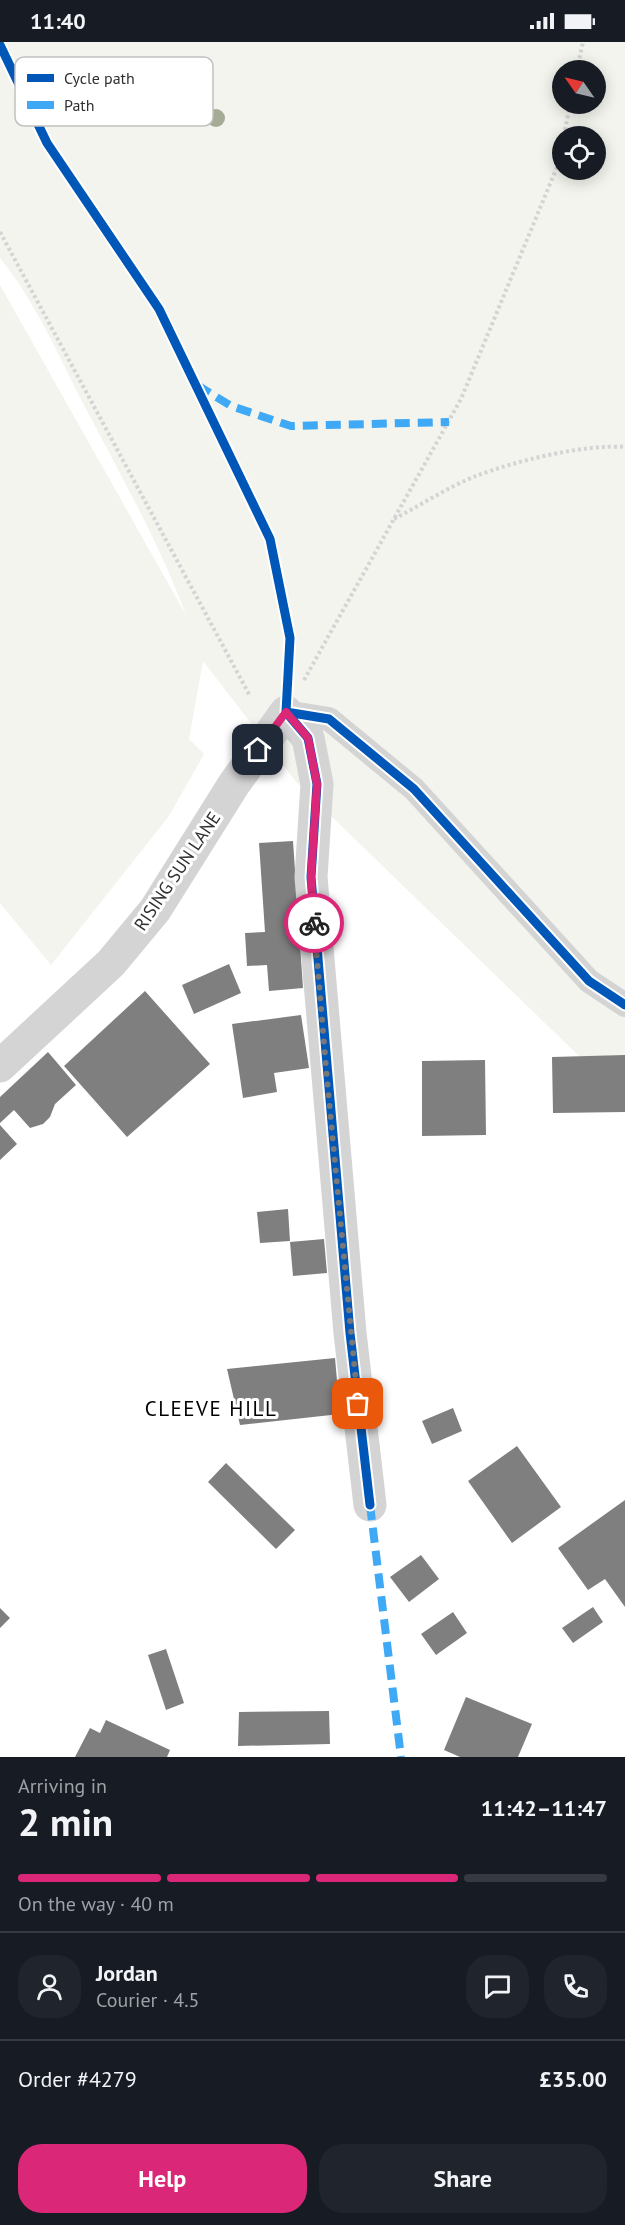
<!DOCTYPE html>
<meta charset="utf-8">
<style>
:root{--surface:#171b24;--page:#20242c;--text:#f1f3f6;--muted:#9ea1a6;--line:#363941;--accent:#db2777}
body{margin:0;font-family:"PT Sans",sans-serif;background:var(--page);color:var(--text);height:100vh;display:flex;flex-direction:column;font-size:22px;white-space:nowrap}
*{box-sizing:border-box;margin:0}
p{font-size:20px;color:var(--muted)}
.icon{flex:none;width:33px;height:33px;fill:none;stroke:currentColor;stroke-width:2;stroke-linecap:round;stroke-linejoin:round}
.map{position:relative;height:1715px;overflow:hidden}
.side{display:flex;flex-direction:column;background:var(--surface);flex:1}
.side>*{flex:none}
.needle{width:39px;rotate:304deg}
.controls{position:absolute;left:552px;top:18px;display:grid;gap:12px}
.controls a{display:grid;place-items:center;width:54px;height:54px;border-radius:50%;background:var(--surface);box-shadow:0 3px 15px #0003;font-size:30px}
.pin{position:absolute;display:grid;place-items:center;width:51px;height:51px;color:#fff;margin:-26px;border-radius:12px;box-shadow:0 3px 9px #0006}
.courier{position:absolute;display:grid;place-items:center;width:60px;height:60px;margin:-30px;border:4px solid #db2777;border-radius:50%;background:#fff;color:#222;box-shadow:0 2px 8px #0007}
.summary em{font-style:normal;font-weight:800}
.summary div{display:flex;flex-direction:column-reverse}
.summary{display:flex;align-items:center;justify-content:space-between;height:102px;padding:0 18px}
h1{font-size:39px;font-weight:800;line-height:45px}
.bar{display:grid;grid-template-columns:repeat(4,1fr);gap:9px 6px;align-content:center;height:72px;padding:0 18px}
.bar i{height:8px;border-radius:4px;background:var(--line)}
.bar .selected{background:var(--accent)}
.bar p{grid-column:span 4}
.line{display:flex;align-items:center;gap:15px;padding:0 18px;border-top:2px solid var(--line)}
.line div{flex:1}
.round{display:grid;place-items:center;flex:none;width:63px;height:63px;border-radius:24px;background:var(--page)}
.primary-button{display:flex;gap:12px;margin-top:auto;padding:12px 18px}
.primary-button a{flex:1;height:69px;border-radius:24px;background:var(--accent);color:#fff;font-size:24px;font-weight:800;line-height:69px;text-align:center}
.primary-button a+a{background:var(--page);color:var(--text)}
.status{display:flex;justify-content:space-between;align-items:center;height:42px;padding:0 30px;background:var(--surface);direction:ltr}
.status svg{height:16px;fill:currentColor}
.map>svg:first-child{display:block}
.green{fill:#f2f4ed;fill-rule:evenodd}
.building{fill:#7f7f7f}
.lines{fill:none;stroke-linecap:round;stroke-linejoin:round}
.path{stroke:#d4d4d4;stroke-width:4;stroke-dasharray:3 3;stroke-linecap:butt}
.lane{stroke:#d4d4d4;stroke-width:24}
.street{stroke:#d4d4d4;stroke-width:33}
.quiet{stroke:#3fa9f5;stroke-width:8;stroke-dasharray:15 8;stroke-linecap:butt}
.cycleway-casing{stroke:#fff;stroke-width:13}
.cycleway{stroke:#0057b8;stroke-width:9}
.tree{fill:#a4ac95}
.done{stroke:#787878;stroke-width:6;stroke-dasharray:0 10.8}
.route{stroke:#db2777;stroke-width:8}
.labels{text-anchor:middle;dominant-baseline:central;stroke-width:6;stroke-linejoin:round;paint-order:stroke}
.street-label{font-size:18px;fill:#2f2f2f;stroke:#fff}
.quarter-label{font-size:21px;letter-spacing:1.5px;fill:#000;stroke:#fff}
.key{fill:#fff;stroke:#c1c1c1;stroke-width:1.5}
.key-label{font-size:16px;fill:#2f2f2f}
</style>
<div class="status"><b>11:40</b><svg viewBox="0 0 49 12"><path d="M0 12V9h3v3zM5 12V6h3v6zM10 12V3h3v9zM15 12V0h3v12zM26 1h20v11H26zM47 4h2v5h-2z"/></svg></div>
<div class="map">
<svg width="625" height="1715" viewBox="0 0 625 1715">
<rect width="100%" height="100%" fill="#fff"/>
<!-- green -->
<path class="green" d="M0 0H625V1014L580 1015 297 741 203 619 189 697 204 712 169 774 51 923 0 861V243L186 573C159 500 120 432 84 363 59 314 35 259 0 216ZM562 28H596V62H562ZM562 94H596V128H562Z"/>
<!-- building -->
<path class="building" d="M293 799 303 946 269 949 267 923 247 924 245 891 265 890 259 801Z
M229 922 241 951 194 972 182 943Z
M145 949 210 1022 127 1095 64 1024Z
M301 973 309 1026 274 1031 277 1050 243 1056 232 982Z
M48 1010 76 1043 55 1062 50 1075 43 1082 30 1086 14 1068 0 1081V1055Z
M625 1013V1070L553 1071 552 1015Z
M485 1018 486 1093 422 1094V1019Z
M0 1083 17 1102 0 1118Z
M288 1167 290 1199 260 1201 257 1170Z
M324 1197 327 1231 293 1234 290 1200Z
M335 1316 340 1372 240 1383 227 1327Z
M453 1366 462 1389 432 1402 422 1379Z
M517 1404 561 1465 512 1501 468 1439Z
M226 1421 295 1488 276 1507 208 1440Z
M625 1458V1565L605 1537 588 1548 558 1506Z
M421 1513 439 1537 409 1560 390 1535Z
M593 1565 603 1580 573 1601 562 1586Z
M0 1566 10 1576 0 1586Z
M453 1570 467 1591 436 1613 421 1592Z
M166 1607 184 1661 166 1668 148 1613Z
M466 1655 532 1682 518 1715H460L444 1708Z
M329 1669 330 1702 238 1704 239 1670Z
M106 1678 170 1708 167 1715H75L90 1686 100 1691Z"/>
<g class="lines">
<!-- path -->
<path class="path" d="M577 28 583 0
M564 94 570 62
M0 190 250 654
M394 477C421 463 448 445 476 434 515 419 584 402 625 405
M304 638 461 357 557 125 562 99"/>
<!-- lane -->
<path class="lane" d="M286 670 329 677 414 747 589 939 625 963"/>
<!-- street -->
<path class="street" d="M0 1024 111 921 155 868 234 742 286 670 308 696 317 742 311 835 350 1291 370 1463"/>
<!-- quiet -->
<path class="quiet" d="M197 343 231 364 291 384 449 380
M370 1463 401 1715"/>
<!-- cycleway casing -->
<g class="cycleway-casing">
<path id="cycleway" d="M0 3 47 101 159 267 270 497 290 596 286 670
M286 670 308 696 317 742 311 835 350 1291 370 1463
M286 670 329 677 414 747 589 939 625 963"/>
</g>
<!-- cycleway -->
<use href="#cycleway" class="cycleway"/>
</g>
<!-- trees -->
<circle class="tree" cx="216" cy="76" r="9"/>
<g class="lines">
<!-- done -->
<path class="done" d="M314 881 327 1037 358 1362"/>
<!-- route -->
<path class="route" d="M258 708 286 670 308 696 317 742 311 835 314 881"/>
</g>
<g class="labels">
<!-- street labels -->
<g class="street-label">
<text transform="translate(177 829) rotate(-56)">RISING SUN LANE</text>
</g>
<!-- quarter labels -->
<g class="quarter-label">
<text x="211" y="1366">CLEEVE HILL</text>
</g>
</g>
<!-- legend -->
<rect x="15" y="15" width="198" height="69" rx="9" class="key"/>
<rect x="27" y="32" width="27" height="8" fill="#0057b8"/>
<rect x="27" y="59" width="27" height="8" fill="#3fa9f5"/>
<g class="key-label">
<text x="64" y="42">Cycle path</text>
<text x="64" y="69">Path</text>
</g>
</svg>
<div class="controls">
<a><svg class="needle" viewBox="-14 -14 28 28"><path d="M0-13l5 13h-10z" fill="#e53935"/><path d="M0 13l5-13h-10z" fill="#9ea1a6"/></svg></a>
<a><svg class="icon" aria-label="locate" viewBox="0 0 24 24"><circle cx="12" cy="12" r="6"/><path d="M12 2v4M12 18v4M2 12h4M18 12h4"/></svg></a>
</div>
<div class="pin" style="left:358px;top:1362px;background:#ea580c"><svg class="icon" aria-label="bag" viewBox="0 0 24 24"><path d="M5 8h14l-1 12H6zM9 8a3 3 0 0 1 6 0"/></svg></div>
<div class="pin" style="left:258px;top:708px;background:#1f2937"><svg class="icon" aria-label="home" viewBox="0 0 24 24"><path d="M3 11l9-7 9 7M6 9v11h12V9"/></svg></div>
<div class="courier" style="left:314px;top:881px"><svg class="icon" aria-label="bike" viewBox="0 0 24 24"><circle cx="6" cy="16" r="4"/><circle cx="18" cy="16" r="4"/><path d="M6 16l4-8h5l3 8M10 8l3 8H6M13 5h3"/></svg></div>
</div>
<section class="side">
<div class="summary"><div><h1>2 min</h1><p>Arriving in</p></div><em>11:42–11:47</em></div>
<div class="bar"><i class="selected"></i><i class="selected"></i><i class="selected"></i><i></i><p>On the way · 40 m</p></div>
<div class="line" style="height:108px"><a class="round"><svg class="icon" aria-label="person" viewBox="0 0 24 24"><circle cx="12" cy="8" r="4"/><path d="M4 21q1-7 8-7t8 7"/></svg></a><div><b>Jordan</b><p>Courier · 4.5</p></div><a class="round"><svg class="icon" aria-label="chat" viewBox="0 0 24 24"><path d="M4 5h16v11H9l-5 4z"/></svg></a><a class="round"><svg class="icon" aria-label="phone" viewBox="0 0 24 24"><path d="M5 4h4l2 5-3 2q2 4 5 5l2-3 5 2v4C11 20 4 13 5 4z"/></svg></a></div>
<div class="line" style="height:78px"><div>Order #4279</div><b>£35.00</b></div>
<div class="primary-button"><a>Help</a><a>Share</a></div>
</section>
